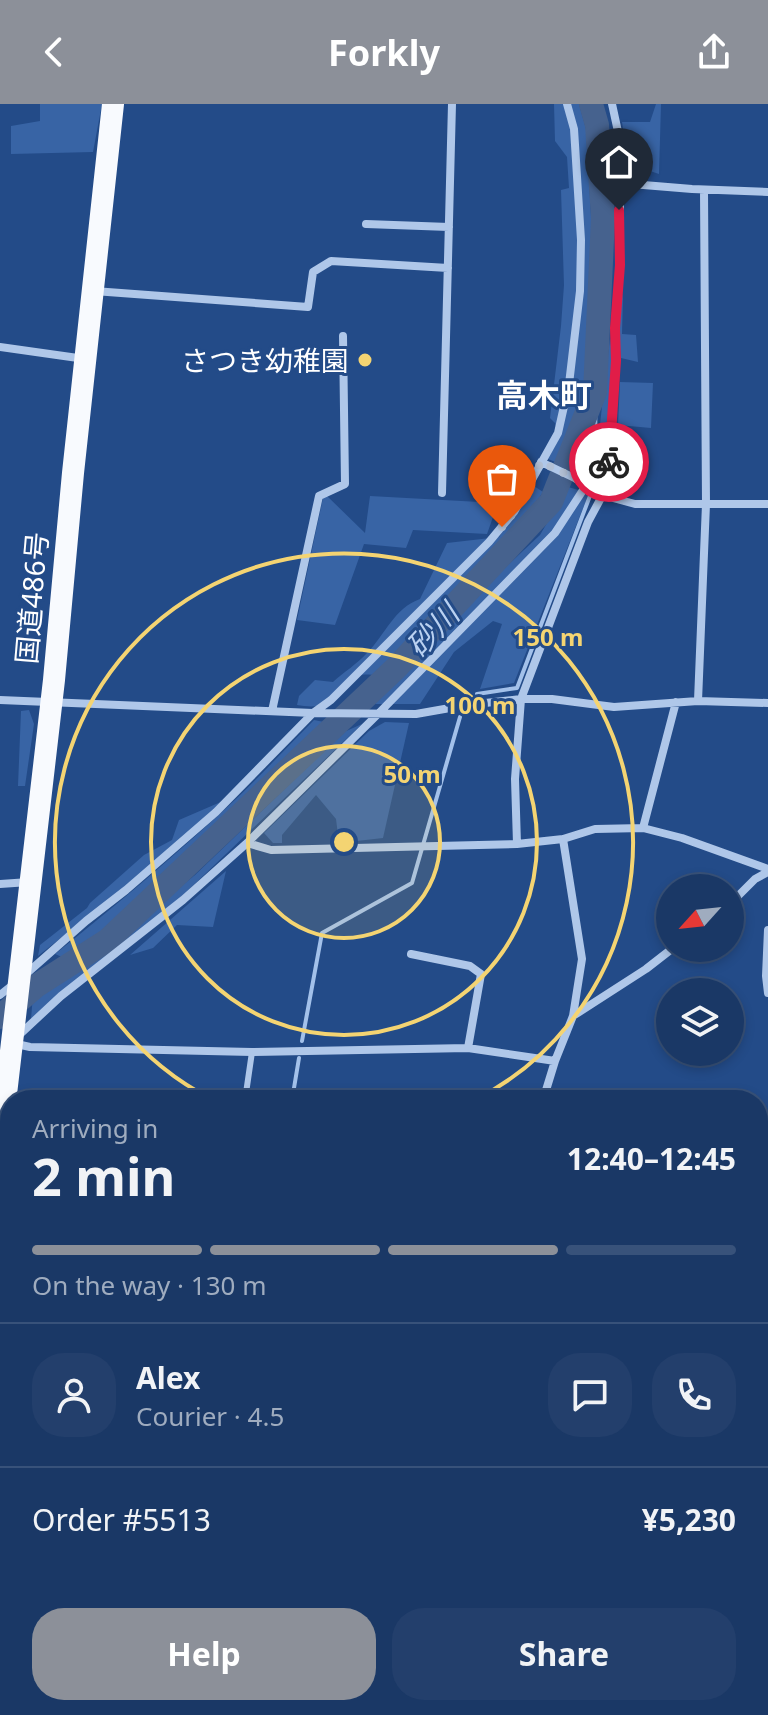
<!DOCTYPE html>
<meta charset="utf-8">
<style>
:root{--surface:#1a3866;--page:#233f6c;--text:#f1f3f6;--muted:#9facbf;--line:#38527a;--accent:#8c9099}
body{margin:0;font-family:"Noto Sans","Noto Sans JP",sans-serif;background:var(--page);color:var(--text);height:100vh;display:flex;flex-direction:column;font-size:30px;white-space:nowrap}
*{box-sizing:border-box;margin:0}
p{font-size:26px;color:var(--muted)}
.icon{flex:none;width:44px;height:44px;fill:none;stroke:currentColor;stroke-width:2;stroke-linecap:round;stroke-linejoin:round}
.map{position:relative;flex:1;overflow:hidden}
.side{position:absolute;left:0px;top:986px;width:768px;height:626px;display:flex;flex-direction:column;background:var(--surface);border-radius:32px 32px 0 0;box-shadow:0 4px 12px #0003,0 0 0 2px var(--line)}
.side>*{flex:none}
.needle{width:52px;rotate:243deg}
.buttons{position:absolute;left:656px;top:770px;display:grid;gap:16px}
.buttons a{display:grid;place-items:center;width:88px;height:88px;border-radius:50%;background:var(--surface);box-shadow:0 4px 12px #0003,0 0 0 2px var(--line);font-size:40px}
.pin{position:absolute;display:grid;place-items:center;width:68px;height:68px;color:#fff;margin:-82px -34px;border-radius:50% 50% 50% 0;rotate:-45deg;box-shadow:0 0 8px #0007}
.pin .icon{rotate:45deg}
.courier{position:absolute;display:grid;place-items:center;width:80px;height:80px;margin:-40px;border:6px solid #e11d48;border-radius:50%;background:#fff;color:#222;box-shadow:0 2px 10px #0007}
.headline em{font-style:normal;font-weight:700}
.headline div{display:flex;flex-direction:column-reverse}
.headline{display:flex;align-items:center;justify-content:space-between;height:136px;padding:0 32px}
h1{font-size:52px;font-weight:700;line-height:60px}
.bar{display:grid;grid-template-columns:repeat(4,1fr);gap:12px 8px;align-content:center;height:96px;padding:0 32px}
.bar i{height:10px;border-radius:6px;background:var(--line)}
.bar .on{background:var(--accent)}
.bar p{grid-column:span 4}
.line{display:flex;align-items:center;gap:20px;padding:0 32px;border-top:2px solid var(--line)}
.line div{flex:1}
.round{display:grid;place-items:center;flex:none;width:84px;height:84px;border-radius:32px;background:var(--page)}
.action{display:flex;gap:16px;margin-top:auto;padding:16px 32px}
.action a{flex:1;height:92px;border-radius:32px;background:var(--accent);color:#fff;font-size:32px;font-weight:700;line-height:92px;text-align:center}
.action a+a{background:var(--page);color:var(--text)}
header{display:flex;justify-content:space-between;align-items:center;height:104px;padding:0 32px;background:var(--accent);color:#fff;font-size:36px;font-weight:700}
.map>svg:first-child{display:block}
.green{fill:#3864a5}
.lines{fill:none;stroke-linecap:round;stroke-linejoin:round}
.stream{stroke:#a3c1ea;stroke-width:4}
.river{stroke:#46628e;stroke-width:24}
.service{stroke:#afc7e9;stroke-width:6}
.minor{stroke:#afc7e9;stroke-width:8}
.tertiary{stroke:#afc7e9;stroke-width:14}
.trunk{stroke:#f8fafe;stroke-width:22}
.done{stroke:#b2c0d5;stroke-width:8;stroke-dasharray:0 14.4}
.route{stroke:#e11d48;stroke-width:10}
.ring{fill:none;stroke:#f4d472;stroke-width:4}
.poi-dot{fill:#f4d472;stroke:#234b88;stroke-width:3}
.labels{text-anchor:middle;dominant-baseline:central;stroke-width:6;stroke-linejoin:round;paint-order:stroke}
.poi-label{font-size:28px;fill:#fff;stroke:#234b88;text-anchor:end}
.street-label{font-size:28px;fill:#fff;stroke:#234b88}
.water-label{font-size:30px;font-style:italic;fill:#bad1f1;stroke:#234b88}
.quarter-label{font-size:32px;font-weight:bold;fill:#fff;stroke:#234b88}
.centre{fill:#f4d472;stroke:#234b88;stroke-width:4}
.ring-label{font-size:24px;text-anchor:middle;font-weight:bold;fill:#f4d472;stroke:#234b88;stroke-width:6;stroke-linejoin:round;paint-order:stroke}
</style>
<header><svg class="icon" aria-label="back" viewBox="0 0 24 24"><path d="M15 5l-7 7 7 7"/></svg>Forkly<svg class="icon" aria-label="share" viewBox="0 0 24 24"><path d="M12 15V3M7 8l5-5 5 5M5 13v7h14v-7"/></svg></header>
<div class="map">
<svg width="768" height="1611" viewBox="0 0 768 1611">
<rect width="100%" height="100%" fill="#234b88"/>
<!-- green -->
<path class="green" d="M40 0H102L93 48 11 50V22L40 17Z
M554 0H579L586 25 592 129 587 235 589 290 560 360 548 355 558 337 555 319 550 314 561 222 564 181 561 86 569 84 567 53 555 37Z
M656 0H661L659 70 650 67 647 39H625L622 18H650Z
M623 188 622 230 636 231 638 258 621 254 618 221Z
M610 234 613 257 602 384 578 367 587 334 600 320Z
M620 278 653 279 651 324 618 321Z
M534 382 543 388 529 409 487 458 378 572C339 564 344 593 317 602 311 603 303 602 297 601L299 592 315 576 333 578C344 568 357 560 367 549 385 531 394 504 420 495L447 439 499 433Z
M568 383 589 389 514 579 480 585 502 520 493 517 454 548 420 600H375L393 574 464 502 540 431Z
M326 391 365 429 370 392 498 399 487 430 413 426 406 444 364 440 335 521 297 516 323 394Z
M29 606 34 620 25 682H18L21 607Z
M314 616 324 618 222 721 92 842 62 853 55 850C118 800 178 749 237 694 263 669 288 642 314 616Z
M385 618 409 619 383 734 339 739 336 715 316 691 282 731V739H273L264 729 369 627Z
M362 620 179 795 31 915 33 891 109 841 195 771 344 628Z
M223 697 124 784 38 852 40 841 87 804 90 799 144 751 172 736 179 716Z
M226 767 213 823 177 821 153 844 130 851Z
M0 1288H10L8 1340 0 1343Z"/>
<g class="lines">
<!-- stream -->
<path class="stream" d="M477 590 517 584 596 376 595 288
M302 937 322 829 412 779 460 613
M292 996 299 954
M62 1611 64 1602"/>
<!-- river -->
<path class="river" d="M0 913 36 882 108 836 396 564 551 398 595 288 603 114 597 21 591 0"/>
<!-- service -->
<path class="service" d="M245 996 252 948"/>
<!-- minor -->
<path class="minor" d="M619 79 692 85 768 88
M366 120 449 123
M94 187 308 203 313 168 331 157 448 164
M0 243 85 255
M541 358 587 380 602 391 635 400H768
M442 389 452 0
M0 596 313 609 416 610 467 601 521 595H552L614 603 698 597 768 599
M698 597 706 400 704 86
M272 607 319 392 345 380 343 232
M643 724 676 598
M247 739 271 746 517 740 563 735 595 725 643 724 682 734 768 765
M517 740 515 675 521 595 588 418 608 381 616 257 615 224 620 161V37L612 0
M0 780 29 778
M730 800 755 775 768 768
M768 826 766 872 768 889
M411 850 470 862 481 870 468 944
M26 870 86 817 126 786 216 708 313 609 331 596 489 438 514 408 558 329 569 280 580 187 581 136 574 25 567 0
M0 891 15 879
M573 912 646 865 673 844
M18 932 61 892 183 796 247 739 378 610 555 429 587 380
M12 939 30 943 252 948 468 944 555 957
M543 996 555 957 573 912 582 855 563 735
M758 1124 768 1109
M758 1131 768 1129
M0 1219H10
M758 1421 768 1469
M603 1602 606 1611
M347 1611 353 1602"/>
<!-- tertiary -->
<path class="tertiary" d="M0 1437 10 1439
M758 1530 768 1532"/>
<!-- trunk -->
<path class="trunk" d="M0 1042 54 576 73 369 113 0"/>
</g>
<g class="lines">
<!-- done -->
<path class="done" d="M502 423 514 408 541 358 587 380 602 391 608 381 609 358"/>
<!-- route -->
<path class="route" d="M609 358 616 257 615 224 620 161 619 106"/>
</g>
<!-- distance rings -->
<circle cx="344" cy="738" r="96" fill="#f4d472" fill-opacity=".12"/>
<g class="ring">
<circle cx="344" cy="738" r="96"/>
<circle cx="344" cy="738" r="193"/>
<path d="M213 996A289 289 0 1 1 475 996"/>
</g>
<!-- markers -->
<circle class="poi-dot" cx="365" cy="256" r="8"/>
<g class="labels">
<!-- poi labels -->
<g class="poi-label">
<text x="349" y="256">さつき幼稚園</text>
</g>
<!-- street labels -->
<g class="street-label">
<text transform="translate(31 494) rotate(-85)">国道486号</text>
</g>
<!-- water labels -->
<g class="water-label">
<text transform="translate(432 526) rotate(-47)">砂川</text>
</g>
<!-- quarter labels -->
<g class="quarter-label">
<text x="544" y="290">高木町</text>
</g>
</g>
<circle cx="344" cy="738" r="12" class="centre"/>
<g class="ring-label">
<text x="548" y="542">150 m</text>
<text x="480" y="610">100 m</text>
<text x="412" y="679">50 m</text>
</g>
</svg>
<div class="buttons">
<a><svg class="needle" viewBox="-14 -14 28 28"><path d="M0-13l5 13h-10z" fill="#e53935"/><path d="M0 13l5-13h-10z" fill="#9facbf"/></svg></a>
<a><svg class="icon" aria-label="layers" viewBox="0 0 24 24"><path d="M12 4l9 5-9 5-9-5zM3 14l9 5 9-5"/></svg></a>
</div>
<div class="pin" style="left:502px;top:423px;background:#ea580c"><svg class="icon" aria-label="bag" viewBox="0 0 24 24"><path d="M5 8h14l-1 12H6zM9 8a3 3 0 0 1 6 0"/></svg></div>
<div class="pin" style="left:619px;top:106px;background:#1f2937"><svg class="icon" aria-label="home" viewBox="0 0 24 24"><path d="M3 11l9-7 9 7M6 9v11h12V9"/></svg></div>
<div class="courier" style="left:609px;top:358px"><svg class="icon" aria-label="bike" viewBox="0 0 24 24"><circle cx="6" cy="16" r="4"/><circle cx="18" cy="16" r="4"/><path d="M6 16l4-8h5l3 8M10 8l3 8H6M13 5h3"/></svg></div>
<section class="side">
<div class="headline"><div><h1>2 min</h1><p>Arriving in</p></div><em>12:40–12:45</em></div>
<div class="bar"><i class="on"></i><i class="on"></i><i class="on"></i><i></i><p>On the way · 130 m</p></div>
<div class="line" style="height:144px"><a class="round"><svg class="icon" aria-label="person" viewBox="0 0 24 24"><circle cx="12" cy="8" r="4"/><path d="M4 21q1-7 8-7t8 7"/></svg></a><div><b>Alex</b><p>Courier · 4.5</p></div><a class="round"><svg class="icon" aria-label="chat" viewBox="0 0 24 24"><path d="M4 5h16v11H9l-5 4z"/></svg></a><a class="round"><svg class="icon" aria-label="phone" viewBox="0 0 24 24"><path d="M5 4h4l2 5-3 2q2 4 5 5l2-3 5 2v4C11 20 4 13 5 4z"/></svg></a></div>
<div class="line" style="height:104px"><div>Order #5513</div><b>¥5,230</b></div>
<div class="action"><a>Help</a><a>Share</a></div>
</section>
</div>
